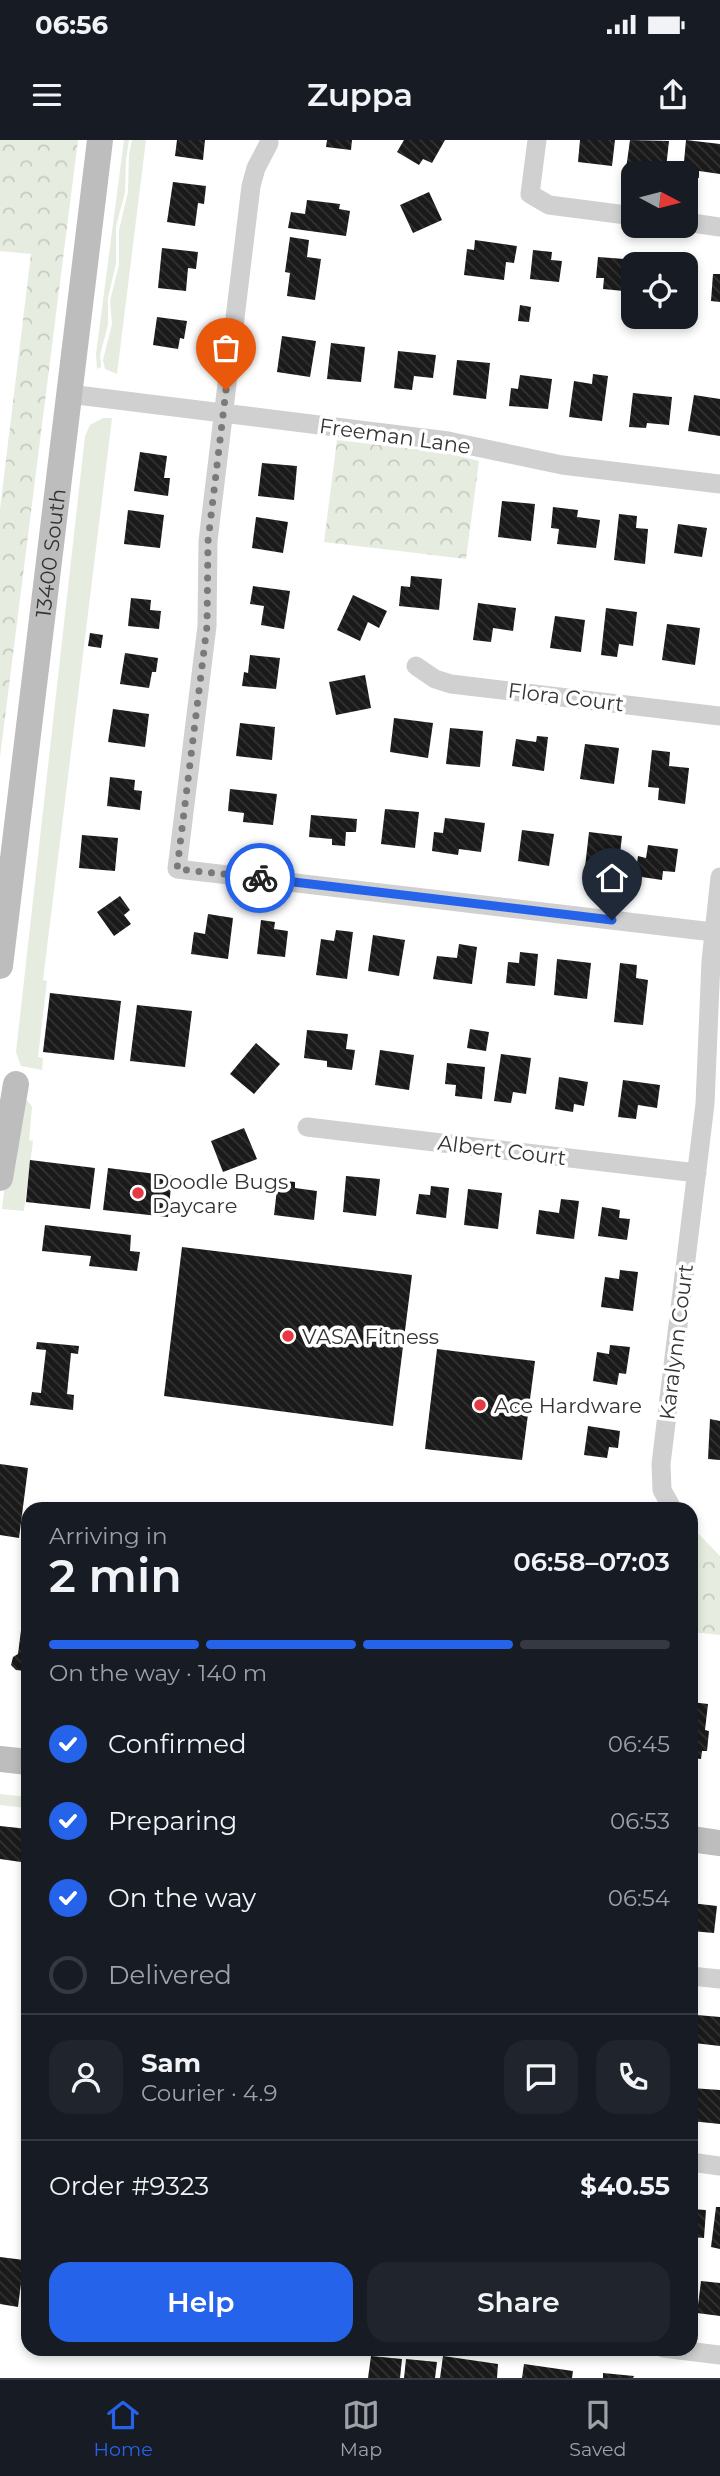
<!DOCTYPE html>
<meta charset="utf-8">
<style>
:root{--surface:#171b24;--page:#20242c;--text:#f1f3f6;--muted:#9ea1a6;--line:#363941;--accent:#2563eb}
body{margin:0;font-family:Montserrat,sans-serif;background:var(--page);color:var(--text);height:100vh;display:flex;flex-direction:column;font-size:26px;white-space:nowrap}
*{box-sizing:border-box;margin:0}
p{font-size:23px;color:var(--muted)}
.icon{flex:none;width:38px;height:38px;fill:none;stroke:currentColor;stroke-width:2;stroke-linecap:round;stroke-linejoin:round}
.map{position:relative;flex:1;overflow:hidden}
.side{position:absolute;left:21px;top:1362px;width:677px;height:854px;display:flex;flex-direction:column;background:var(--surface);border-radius:21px;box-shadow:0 4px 10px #0003}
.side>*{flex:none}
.needle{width:46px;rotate:97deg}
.fabs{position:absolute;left:621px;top:21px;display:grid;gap:14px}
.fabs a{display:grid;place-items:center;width:77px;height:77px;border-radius:14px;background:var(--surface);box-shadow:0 4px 10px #0003;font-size:35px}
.pin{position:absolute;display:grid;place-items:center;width:60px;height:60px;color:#fff;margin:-72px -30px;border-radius:50% 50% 50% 0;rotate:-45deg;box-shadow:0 0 7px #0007}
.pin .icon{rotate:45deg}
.courier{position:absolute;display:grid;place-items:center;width:70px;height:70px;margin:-35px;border:5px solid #2563eb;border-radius:50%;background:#fff;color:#222;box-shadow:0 2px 9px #0007}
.summary em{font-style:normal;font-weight:600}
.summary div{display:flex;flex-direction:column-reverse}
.summary{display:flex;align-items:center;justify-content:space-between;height:119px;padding:0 28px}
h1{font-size:46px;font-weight:600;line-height:52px}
.bar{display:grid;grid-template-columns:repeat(4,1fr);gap:10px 7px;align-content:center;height:84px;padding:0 28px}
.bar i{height:9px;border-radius:5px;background:var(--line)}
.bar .selected{background:var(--accent)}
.bar p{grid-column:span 4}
.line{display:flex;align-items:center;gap:18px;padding:0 28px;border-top:2px solid var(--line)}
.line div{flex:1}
.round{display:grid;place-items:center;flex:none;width:74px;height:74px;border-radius:21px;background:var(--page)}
ol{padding:0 28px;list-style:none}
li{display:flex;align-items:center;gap:21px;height:77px}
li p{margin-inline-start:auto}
li .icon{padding:7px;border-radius:50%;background:var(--accent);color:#fff;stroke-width:4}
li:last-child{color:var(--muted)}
li i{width:38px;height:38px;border:4px solid var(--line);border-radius:50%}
.button{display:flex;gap:14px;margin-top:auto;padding:14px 28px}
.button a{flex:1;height:80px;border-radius:21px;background:var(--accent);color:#fff;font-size:28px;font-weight:600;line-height:80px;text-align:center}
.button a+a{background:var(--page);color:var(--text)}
.status{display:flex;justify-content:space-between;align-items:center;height:49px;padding:0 35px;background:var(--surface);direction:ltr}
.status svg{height:19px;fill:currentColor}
header{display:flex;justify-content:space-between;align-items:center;height:91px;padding:0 28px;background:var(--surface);font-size:32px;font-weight:600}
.tabs{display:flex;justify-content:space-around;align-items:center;height:98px;border-top:2px solid var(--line);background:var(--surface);font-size:19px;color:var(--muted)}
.tabs a{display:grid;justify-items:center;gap:4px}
.tabs .selected{color:var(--accent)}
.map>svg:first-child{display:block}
.grass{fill:#e6ecdf}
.park{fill:url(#park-crowns)}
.building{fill:url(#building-back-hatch)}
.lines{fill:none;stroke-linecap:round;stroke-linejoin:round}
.minor{stroke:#d0d0d0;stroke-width:19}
.secondary{stroke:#bdbdbd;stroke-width:26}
.done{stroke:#7a7a7a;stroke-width:7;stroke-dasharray:0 12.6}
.route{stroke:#2563eb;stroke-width:9}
.poi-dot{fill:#e63946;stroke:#fff;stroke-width:2.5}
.labels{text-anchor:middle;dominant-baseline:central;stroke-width:7;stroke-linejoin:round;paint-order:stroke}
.street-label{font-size:21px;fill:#333;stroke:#fff}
.poi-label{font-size:21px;fill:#333;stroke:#fff;text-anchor:start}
</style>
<div class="status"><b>06:56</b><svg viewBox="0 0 49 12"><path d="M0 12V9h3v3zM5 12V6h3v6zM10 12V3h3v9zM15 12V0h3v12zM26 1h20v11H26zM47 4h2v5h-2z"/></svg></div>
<header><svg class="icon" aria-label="menu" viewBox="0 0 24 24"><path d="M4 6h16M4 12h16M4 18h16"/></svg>Zuppa<svg class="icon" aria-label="share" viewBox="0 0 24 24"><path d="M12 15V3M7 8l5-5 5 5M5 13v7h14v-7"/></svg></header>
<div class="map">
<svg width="720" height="2238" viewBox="0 0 720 2238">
<defs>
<pattern id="park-crowns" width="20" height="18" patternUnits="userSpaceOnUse" patternTransform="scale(1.75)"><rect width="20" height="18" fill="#e6ecdf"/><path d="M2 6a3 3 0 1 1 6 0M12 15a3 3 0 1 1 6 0" fill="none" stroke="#c6cbc0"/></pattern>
<pattern id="building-back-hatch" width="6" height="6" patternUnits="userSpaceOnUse" patternTransform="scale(1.75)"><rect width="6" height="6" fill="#1a1a1a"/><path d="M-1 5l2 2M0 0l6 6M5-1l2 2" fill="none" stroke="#333"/></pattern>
</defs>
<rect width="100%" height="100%" fill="#fff"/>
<!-- grass -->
<path class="grass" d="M124 0H129L126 20 125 52 116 87V123L108 158V185L100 215 101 227 97 229 96 214Z
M132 0H146L117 234 105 229 103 220 112 184 110 161 119 125V90L128 52 129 14Z
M103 278H112L43 840 47 841 38 917 43 918 42 930 21 926 16 912 85 296 90 285Z
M18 959 27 960 32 967 29 1000 33 1001 24 1071 2 1069 14 969Z
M0 1654 28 1657V1668L0 1665Z"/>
<!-- park -->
<path class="park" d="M0 0H78L0 617V369L31 114 0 111Z
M337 300 447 313 479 321 466 419 324 402Z
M692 1387 720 1416V1495L691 1492Z"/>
<!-- building -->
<path class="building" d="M177 0H205L203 20 175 16Z
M327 0H352L351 10 326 7Z
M404 0H445L432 23 423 19 419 25 397 12Z
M580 0H615L612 26 578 22Z
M630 0 669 1 666 28 643 25 642 31 626 29Z
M686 0 720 4V34L699 31V38L686 36V33H683Z
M173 42 206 46 204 64 198 63 195 86 167 82Z
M429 52 442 80 413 93 400 65Z
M307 60 340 64 339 69 350 71 346 96 288 88 291 72 305 74Z
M290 97 309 100 307 117 321 119 315 160 287 156 290 133 285 132Z
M475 100 517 106 514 123 506 122 504 140 464 135 467 109 474 110Z
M162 108 198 112 196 129 188 128 186 151 158 148Z
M533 110 552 112 551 120 562 121 559 142 530 139Z
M598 117 638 120 637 124H634V152L603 149 604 138H596Z
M713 134H720V162L711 161Z
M520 165 531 167 529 182 518 181Z
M157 177 187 181 184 199 180 198 178 209 153 205Z
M282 196 316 201 310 237 277 232Z
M331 203 365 207 361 242 327 239Z
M398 211 436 215 433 238 414 236 412 250 394 248Z
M457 220 490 223 486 259 453 255Z
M593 234 608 236 602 281 569 277 574 241 592 244Z
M520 235 552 239 548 269 509 266 511 248 518 249Z
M633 253 672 257 669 285 647 283 646 288 629 287Z
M694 255 720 259V296L688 291Z
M140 312 167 316 164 338H170L168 356 134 351Z
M262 323 297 326 294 360 258 356Z
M502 361 535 364 531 401 498 397Z
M553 367 578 370 577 377 600 380 596 408 557 404 559 389 551 388Z
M128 370 164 375 160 408 124 404Z
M619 374 637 376 636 388 648 389 645 424 614 420Z
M256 377 288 382 283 413 252 408Z
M678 384 707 388 702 417 674 413Z
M411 436 442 439 439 470 399 466 401 446 410 447Z
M253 446 290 451 284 489 261 485 264 466 250 464Z
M353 455 387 471 379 488 368 482 360 501 337 490Z
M131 458 151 460 150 470 161 471 159 489 128 486Z
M478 463 516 468 513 491 493 488 491 502 473 500Z
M606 468 637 472 633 506 619 504 617 517 601 515Z
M555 476 585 480 581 512 550 508Z
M667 484 700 488 695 525 662 520Z
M90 493 103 495 101 508 88 506Z
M125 513 158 518 156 532H152L149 548 120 544Z
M250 515 280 518 276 549 242 546 244 532 248 533Z
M365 535 371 568 336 575 329 542Z
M113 569 149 574 145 607 108 602Z
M394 578 433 583 428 618 390 612Z
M240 583 275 587 272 620 236 616Z
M450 588 483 591 480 627 446 624Z
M537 596 548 597 544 631 512 626 516 599 536 602Z
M585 604 619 608 614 644 580 639Z
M652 610 670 612 669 626 689 628 685 664 658 660 659 648 648 647Z
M110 637 135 640 134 650 142 651 140 670 107 666Z
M230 649 277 654 273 685 243 682 244 673 228 671Z
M385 669 419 672 415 708 381 704Z
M311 675 357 679 356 692H346L345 706 332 705V699L309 697Z
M445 678 485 683 481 712 459 709 458 715 432 711 434 692 443 693Z
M522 690 554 694 549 726 518 721Z
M589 692 622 696 618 732 585 727Z
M82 695 118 698 115 731 79 728Z
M648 705 678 709 675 732 663 731 662 740 635 736 638 716 646 718Z
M120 756 130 770 124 775 131 784 114 796 97 772Z
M208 774 233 778 228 819 191 814 194 792 205 794Z
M261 780 275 782 274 789 288 791 285 817 257 814Z
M336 790 353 792 347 839 316 835 321 799 334 801Z
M373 795 405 800 399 836 368 831Z
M459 804 477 807 472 844 433 839 437 816 457 818Z
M520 812 538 814 535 846 506 843 508 822 519 823Z
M557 819 591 823 587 859 554 855Z
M620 823 637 825 636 838 648 840 643 885 614 882Z
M50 853 121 861 114 920 43 912Z
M137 865 192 871 185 927 130 921Z
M470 889 489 892 486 911 467 908Z
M307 890 348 894 346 909 355 910 352 930 327 927V921L304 918Z
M256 903 280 924 254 954 230 934Z
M380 910 414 915 409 950 375 945Z
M501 914 531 918 526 954 513 952 511 963 494 961Z
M447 923 485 927 482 959 455 956 456 945 445 944Z
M559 937 588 942 584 966 574 964 573 972 555 969Z
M623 940 660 945 657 968 638 965 636 979 618 977Z
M244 988 257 1019 223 1032 211 1001Z
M30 1020 95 1028 90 1069 26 1062Z
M108 1028 172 1036 168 1077 103 1070Z
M346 1036 380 1039 376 1076 343 1072Z
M278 1040 295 1042V1048L317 1051 314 1080 274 1075Z
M431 1046 449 1048 446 1078 416 1074 419 1054 430 1055Z
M468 1049 502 1053 498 1089 464 1085Z
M561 1059 579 1061 574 1099 536 1094 539 1070 559 1073Z
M602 1067 620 1070 619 1078 630 1079 627 1100 598 1096Z
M45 1085 131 1095 130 1111 140 1112 137 1131 89 1126 91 1116 42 1111Z
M182 1107 412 1135 393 1286 164 1256Z
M620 1130 638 1132 633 1171 601 1167 605 1137 619 1139Z
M37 1202 79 1206 78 1214 71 1213 67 1254 74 1255 73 1270 30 1265 32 1252 41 1253 46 1210 36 1209Z
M610 1205 630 1207 626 1234 619 1233 617 1245 593 1241 597 1212 609 1214Z
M437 1209 535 1221 522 1320 425 1309Z
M710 1279 720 1281V1320L708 1319Z
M588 1286 620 1291 618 1308 609 1307 607 1318 584 1315Z
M0 1324 28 1328 19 1398 0 1395Z
M24 1467H28V1526L25 1531 16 1530 11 1525 13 1517 18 1514Z
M691 1562 708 1564 705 1590 709 1591 707 1611H702L701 1619 691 1618Z
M0 1686 28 1689V1723L0 1719Z
M691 1763 717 1766 714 1793 691 1791Z
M697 1875 720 1877V1906L694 1903Z
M691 1948 720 1950V1984L691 1981Z
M716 2067H720V2109L711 2107Z
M691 2069 706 2070 704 2098 691 2097Z
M0 2117 24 2120 18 2167 0 2164Z
M701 2141 720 2143V2176L697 2173Z
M371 2216 402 2219 400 2238H368Z
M443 2216 498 2224 497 2238H440Z
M406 2219 437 2222 435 2238H404Z
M524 2224 573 2231 572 2238H522Z
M603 2233 634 2236 633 2238H603Z"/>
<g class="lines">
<!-- minor -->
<path class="minor" d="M537 0 530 54 549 65 634 76
M269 3 256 28 251 46 208 401 207 486 177 729 713 792
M686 82 720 87
M69 254 448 301 562 325 720 344
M416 526 435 539 451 544 720 576
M307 987 697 1033
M672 1368 662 1350 661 1324 705 964 711 821 720 737
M691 1836 720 1839
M691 2022 720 2026
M663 2208 720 2215"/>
<!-- secondary -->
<g class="secondary">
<path id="s1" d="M0 826 100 0"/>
<path d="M0 1038 16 944"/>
<path d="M0 1619 28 1622"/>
<path d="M691 1699 720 1703"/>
</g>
</g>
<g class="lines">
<!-- done -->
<path class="done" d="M226 250 208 401 207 486 177 729 260 738"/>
<!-- route -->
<path class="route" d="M260 738 612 780"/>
</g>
<!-- markers -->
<g class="poi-dot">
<circle cx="138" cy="1053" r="7"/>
<circle cx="288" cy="1196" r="7"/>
<circle cx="480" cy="1265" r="7"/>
</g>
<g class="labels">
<!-- street labels -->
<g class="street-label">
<text transform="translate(395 296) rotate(8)">Freeman Lane</text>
<text stroke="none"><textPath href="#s1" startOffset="416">13400 South</textPath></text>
<text transform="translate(566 557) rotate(7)">Flora Court</text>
<text transform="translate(502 1010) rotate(7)">Albert Court</text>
<text transform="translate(676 1202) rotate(-83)">Karalynn Court</text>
</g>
<!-- poi labels -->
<g class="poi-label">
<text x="152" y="1041">Doodle Bugs<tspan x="152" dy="24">Daycare</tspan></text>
<text x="302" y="1196">VASA Fitness</text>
<text x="494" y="1265">Ace Hardware</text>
</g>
</g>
</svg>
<div class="fabs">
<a><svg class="needle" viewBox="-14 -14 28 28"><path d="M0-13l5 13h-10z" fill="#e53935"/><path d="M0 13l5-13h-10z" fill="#9ea1a6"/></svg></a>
<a><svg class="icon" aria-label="locate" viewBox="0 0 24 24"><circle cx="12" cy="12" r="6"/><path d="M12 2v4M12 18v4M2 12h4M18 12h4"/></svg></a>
</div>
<div class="pin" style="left:226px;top:250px;background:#ea580c"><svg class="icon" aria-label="bag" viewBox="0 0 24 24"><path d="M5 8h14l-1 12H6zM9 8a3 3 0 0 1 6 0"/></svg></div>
<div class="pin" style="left:612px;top:780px;background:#1f2937"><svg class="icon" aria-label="home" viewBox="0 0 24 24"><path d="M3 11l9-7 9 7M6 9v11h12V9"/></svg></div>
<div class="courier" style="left:260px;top:738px"><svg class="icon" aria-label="bike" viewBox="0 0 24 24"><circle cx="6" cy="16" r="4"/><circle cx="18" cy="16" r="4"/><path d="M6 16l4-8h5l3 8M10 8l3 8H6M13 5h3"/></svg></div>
<section class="side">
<div class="summary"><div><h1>2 min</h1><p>Arriving in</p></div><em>06:58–07:03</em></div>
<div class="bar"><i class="selected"></i><i class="selected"></i><i class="selected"></i><i></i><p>On the way · 140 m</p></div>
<ol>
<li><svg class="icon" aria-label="check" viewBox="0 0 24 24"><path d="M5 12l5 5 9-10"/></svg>Confirmed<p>06:45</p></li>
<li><svg class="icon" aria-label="check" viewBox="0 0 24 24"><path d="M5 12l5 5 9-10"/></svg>Preparing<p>06:53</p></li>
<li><svg class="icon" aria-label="check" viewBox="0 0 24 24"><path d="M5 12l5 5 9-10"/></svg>On the way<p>06:54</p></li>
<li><i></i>Delivered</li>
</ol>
<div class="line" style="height:126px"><a class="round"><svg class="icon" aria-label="person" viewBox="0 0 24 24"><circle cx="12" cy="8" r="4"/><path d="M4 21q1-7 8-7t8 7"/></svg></a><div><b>Sam</b><p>Courier · 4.9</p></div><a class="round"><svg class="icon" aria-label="chat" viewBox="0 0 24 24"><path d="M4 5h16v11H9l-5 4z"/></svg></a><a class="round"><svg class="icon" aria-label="phone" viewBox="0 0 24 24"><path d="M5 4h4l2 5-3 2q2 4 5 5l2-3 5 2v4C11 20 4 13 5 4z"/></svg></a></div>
<div class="line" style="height:91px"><div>Order #9323</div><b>$40.55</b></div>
<div class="button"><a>Help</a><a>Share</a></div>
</section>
</div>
<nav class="tabs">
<a class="selected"><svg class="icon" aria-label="home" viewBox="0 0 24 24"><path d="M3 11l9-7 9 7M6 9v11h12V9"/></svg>Home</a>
<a><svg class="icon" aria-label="map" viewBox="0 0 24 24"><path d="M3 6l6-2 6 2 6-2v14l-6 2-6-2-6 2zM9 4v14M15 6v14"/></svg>Map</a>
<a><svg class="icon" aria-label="saved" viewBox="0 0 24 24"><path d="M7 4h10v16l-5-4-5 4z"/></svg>Saved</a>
</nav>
